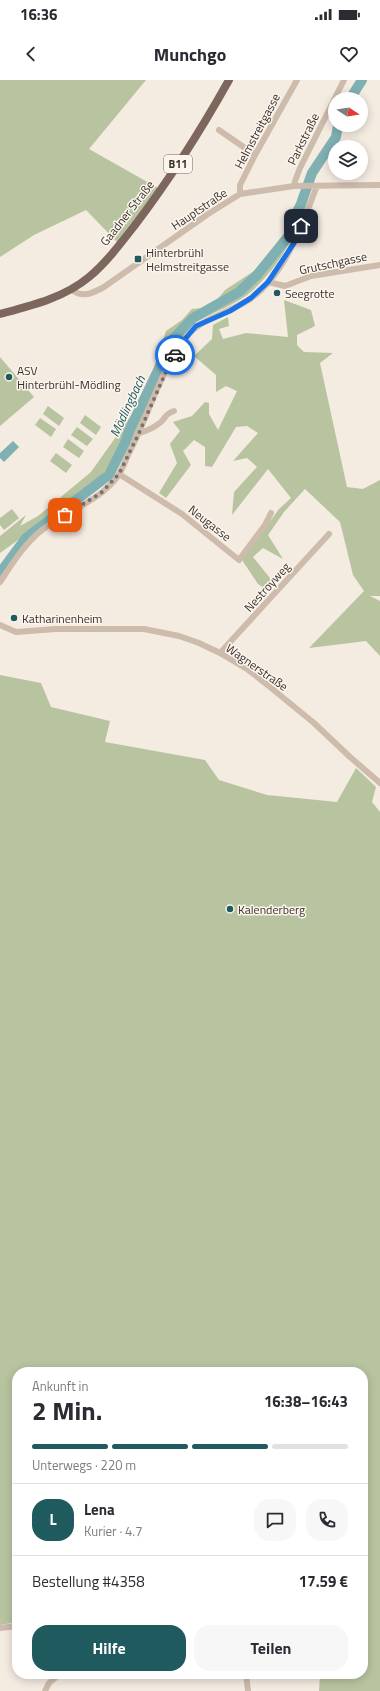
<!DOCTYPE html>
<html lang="de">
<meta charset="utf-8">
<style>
:root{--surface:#fff;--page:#f7f7f7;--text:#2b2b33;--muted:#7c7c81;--line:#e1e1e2;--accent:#1f5a5e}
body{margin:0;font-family:"Titillium Web",sans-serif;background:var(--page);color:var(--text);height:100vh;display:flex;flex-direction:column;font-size:15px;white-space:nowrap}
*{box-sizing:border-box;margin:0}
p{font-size:13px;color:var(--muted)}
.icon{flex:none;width:22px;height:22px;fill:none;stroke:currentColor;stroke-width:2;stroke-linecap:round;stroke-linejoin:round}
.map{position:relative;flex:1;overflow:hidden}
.drawer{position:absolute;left:12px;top:1287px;width:356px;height:312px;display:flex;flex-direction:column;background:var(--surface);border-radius:16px;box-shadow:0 2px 10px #0003}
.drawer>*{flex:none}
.needle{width:26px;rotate:102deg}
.controls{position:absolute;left:328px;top:12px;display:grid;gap:8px}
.controls a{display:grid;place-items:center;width:40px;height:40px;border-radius:50%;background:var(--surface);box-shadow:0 2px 10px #0003;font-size:20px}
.pin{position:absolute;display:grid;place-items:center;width:34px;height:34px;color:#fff;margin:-17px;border-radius:8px;box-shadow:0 2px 6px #0006}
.courier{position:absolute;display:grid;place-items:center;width:40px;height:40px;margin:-20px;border:3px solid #1a73e8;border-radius:50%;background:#fff;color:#222;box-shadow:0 1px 5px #0007}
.headline em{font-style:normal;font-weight:700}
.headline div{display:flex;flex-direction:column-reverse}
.headline{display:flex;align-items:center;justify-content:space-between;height:68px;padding:0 20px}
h1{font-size:26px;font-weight:700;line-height:30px}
.bar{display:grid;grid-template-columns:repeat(4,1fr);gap:6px 4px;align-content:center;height:48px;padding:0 20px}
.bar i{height:5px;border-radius:3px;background:var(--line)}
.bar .active{background:var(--accent)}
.bar p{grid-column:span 4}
.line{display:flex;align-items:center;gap:10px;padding:0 20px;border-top:1px solid var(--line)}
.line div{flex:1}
.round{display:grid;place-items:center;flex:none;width:42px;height:42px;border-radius:16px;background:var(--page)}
.cta{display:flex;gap:8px;margin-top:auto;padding:8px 20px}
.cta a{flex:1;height:46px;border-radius:16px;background:var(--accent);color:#fff;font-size:16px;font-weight:700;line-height:46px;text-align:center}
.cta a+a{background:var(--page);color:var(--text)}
.status{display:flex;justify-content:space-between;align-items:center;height:28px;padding:0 20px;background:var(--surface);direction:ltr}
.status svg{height:11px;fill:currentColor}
header{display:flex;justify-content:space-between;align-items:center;height:52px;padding:0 20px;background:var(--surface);font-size:18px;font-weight:700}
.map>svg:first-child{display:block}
.green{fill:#b8c4a0}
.water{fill:#7fb0b2}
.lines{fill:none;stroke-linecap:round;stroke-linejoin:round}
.river{stroke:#7fb0b2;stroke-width:10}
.minor{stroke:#cdbbac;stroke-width:6}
.major{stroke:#7d675c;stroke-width:8}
.done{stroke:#7c716b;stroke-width:4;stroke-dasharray:0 7.2}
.route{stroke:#1a73e8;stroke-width:5}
.poi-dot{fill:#1f5a5e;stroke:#fbf5ee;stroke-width:1.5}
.labels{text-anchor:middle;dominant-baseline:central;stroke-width:3;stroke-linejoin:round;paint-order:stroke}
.shield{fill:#fbf5ee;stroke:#756b66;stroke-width:1}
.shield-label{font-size:11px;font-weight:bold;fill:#3b302b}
.street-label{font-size:12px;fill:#3b302b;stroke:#fbf5ee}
.poi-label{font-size:12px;fill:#3b302b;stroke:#fbf5ee;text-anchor:start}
.water-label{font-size:13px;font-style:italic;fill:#1f5a5e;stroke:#fbf5ee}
</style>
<div class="status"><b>16:36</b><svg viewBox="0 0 49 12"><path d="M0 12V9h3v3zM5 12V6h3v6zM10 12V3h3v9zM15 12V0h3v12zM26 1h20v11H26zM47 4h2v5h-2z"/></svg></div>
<header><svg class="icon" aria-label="back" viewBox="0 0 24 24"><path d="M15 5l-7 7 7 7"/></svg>Munchgo<svg class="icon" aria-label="heart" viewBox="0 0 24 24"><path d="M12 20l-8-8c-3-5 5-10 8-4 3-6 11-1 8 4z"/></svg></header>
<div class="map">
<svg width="380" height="1611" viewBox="0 0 380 1611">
<rect width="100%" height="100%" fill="#f4ebe1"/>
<!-- green -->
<path class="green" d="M0 0H146L89 69 158 108 117 162 86 130 34 155 0 177Z
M300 112 309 114C302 148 273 197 244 217 224 231 199 236 182 254 173 265 166 285 160 298 144 332 131 370 108 400 103 408 86 415 78 421 52 437 26 454 0 473V456L26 435 20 446 38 436 91 392 135 330 154 288 166 251 182 240 192 229 211 227 225 210 260 187 287 150Z
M284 220 311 230 315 246 297 255V265L304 272 333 273 320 283 347 407 363 409 380 400V516H370L380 521V576L366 561 309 568 364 511 353 495 340 442 305 409 284 432 268 455 283 479 263 468 253 477 270 498 269 511 258 504 242 480 279 429 291 418 268 389 232 435 234 412 257 387 247 378 233 381 258 353 247 346 236 347 212 387 205 386V367L194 360 183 371 191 385 166 418 159 413 177 383 170 364 180 351 173 342 192 336 205 322 209 323V334L218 350 237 311 226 306 216 312V295L194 276 212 259 213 245 228 237 229 246 219 249 223 259 246 253 288 257Z
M0 277 34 317 0 346Z
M48 326 64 338 59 346 43 334Z
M85 335 101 347 96 355 80 343Z
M40 338 56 349 51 357 35 345Z
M77 347 93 359 87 366 71 355Z
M68 359 84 371 79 378 63 367Z
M56 373 72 385 66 393 50 381Z
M12 429 19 438 4 450 0 445V438Z
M0 595 41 603 51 627 110 641 105 662 205 680 219 700 267 715 337 722 356 688 376 707 372 722 380 732V1611H319L320 1594H363V1292H17V1542L0 1545Z"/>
<!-- water -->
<path class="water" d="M13 361 19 367 4 382 0 378V373Z"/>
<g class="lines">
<!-- river -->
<path class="river" d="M350 19 362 0
M0 493 26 458 109 395 125 363 130 349 173 259 193 238 239 212 257 195 291 153 294 137 301 124 312 93 336 57 338 45"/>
<!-- minor -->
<path class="minor" d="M219 50 255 75
M294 106 295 101 300 88 344 0
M240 114V105L255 75 297 0
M268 202 285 206 311 196 380 185
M71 209C82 219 93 213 104 207L208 134 240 114 294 106 380 105
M139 353C147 351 155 347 161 342 167 336 165 334 174 331
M119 394 182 434 239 480 265 445 271 433
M0 502C12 484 25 463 42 450 66 431 99 422 118 396 123 388 126 379 130 371 148 336 162 287 186 257 201 238 230 233 250 219 286 194 302 144 317 106
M0 545 16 552 56 549H144L179 556 199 563 220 573 247 589 270 607 314 643 350 677 380 703
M220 573 329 454
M0 1548 17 1546
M246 1594 248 1611
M45 1611 49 1603 60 1594"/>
<!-- major -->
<path class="major" d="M0 234C30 226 64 218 89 197 106 183 121 163 135 145 170 99 201 50 229 0"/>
</g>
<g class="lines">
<!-- done -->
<path class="done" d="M65 435 101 413 119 394 139 353 169 285 175 275"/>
<!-- route -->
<path class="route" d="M175 275 186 258 196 246 230 231 251 218 268 202 296 160 301 146"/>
</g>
<!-- markers -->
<g class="poi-dot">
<rect x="134" y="175" width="8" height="8" rx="2"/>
<circle cx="277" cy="213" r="4"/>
<circle cx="9" cy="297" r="4"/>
<circle cx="14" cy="538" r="4"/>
<circle cx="230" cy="829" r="4"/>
</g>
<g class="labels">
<!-- shield labels -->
<rect class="shield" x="164" y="75" width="28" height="18" rx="3"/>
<g class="shield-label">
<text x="178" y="84">B11</text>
</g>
<!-- street labels -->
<g class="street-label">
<text transform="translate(257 51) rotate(-62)">Helmstreitgasse</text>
<text transform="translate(303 59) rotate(-64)">Parkstraße</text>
<text transform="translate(199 129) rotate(-34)">Hauptstraße</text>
<text transform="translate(127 133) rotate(-52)">Gaadner Straße</text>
<text transform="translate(333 183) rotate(-12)">Grutschgasse</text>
<text transform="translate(210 443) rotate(38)">Neugasse</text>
<text transform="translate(267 507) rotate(-48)">Nestroyweg</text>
<text transform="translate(257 587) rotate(35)">Wagnerstraße</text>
</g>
<!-- poi labels -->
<g class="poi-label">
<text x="146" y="172">Hinterbrühl<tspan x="146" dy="14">Helmstreitgasse</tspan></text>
<text x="285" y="213">Seegrotte</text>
<text x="17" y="290">ASV<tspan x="17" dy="14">Hinterbrühl-Mödling</tspan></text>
<text x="22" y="538">Katharinenheim</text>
<text x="238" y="829">Kalenderberg</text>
</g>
<!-- water labels -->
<g class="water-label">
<text transform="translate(127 326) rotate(-65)">Mödlingbach</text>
</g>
</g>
</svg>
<div class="controls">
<a><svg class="needle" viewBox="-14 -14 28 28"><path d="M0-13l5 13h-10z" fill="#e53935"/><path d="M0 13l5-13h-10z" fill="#7c7c81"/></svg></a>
<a><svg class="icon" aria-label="layers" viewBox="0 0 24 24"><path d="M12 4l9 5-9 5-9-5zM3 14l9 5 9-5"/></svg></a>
</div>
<div class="pin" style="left:65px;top:435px;background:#ea580c"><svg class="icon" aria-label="bag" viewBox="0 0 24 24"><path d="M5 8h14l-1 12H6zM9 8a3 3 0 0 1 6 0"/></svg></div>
<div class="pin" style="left:301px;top:146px;background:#1f2937"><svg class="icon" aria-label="home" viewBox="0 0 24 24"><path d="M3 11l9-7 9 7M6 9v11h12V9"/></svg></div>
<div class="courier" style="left:175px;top:275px"><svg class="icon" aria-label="car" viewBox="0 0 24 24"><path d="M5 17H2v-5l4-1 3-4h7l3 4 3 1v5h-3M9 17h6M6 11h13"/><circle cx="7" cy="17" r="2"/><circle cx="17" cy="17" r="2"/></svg></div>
<section class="drawer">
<div class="headline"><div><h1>2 Min.</h1><p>Ankunft in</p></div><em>16:38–16:43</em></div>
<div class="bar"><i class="active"></i><i class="active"></i><i class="active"></i><i></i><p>Unterwegs · 220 m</p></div>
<div class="line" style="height:72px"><b class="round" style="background:var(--accent);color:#fff">L</b><div><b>Lena</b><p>Kurier · 4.7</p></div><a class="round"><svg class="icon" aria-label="chat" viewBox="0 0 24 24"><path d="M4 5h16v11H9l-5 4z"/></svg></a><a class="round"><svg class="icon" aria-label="phone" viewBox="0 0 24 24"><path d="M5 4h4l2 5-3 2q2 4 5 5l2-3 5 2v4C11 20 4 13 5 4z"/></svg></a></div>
<div class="line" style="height:52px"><div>Bestellung #4358</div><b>17.59 €</b></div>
<div class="cta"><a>Hilfe</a><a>Teilen</a></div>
</section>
</div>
